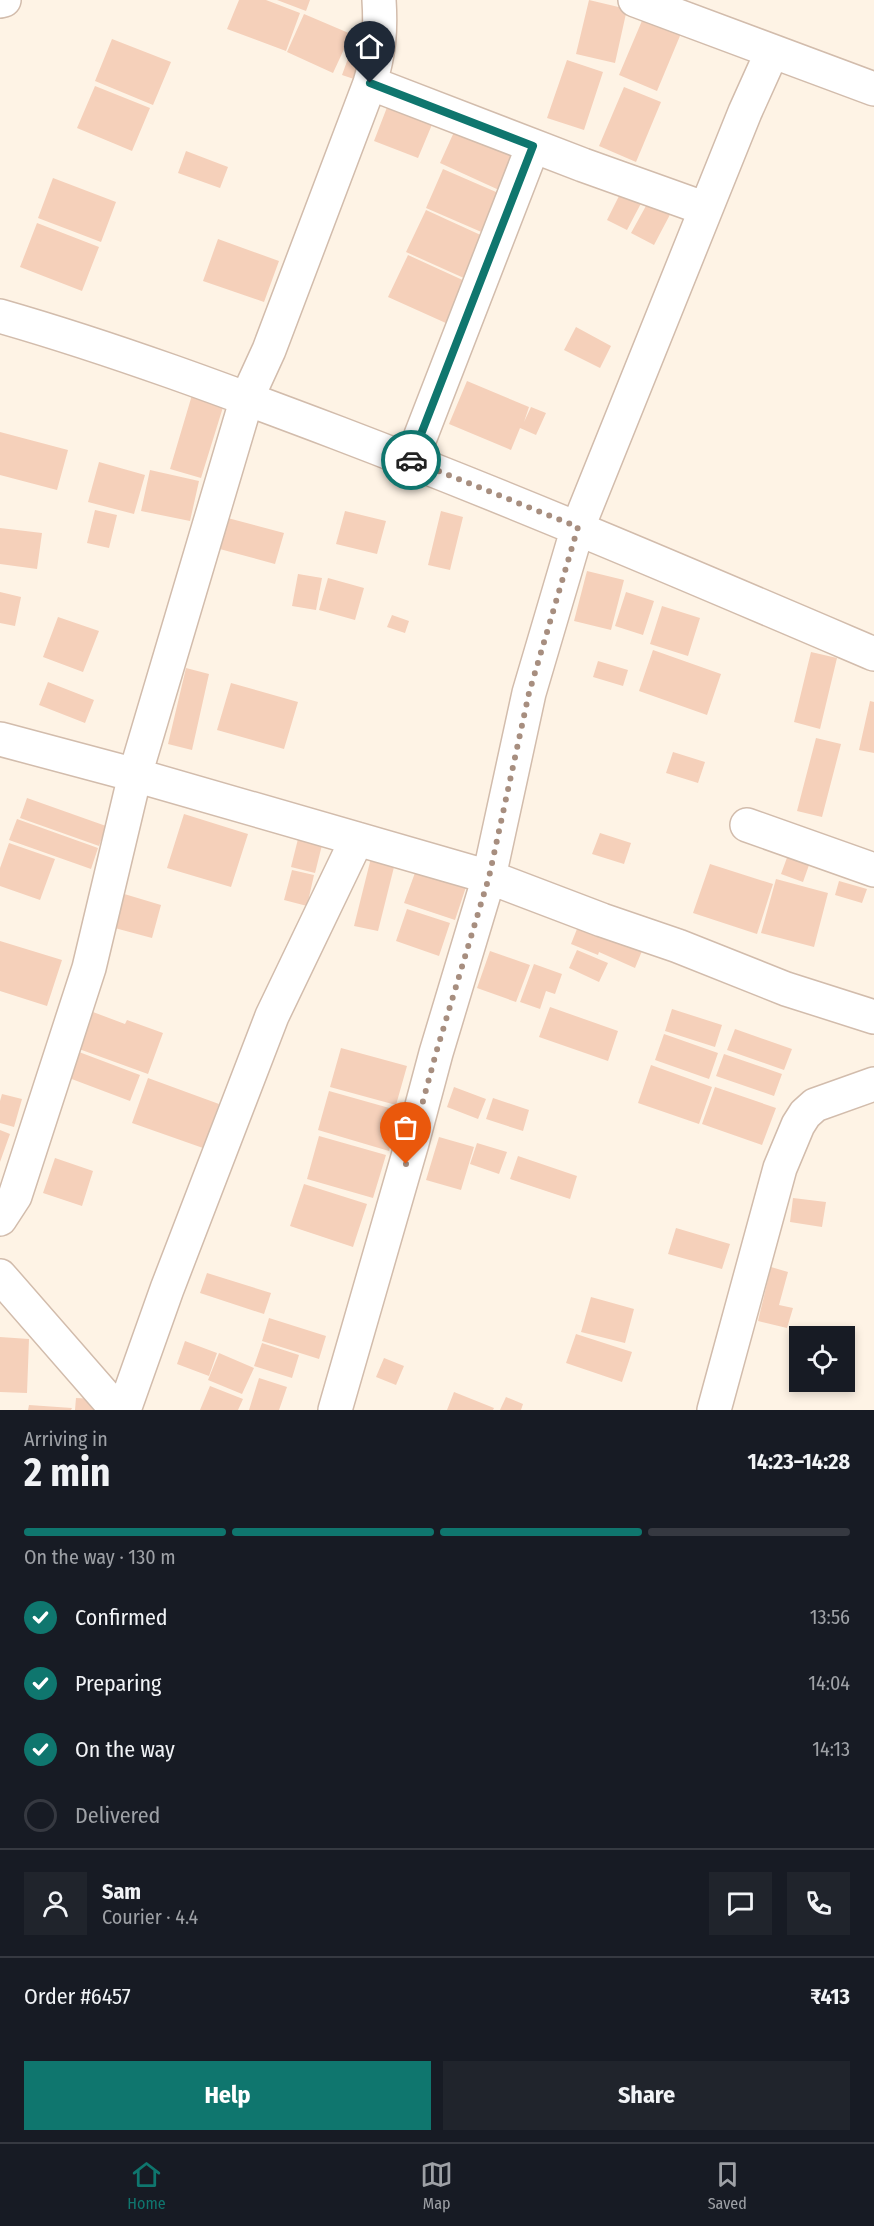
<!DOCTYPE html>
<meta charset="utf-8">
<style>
:root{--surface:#171b24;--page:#20242c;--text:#f1f3f6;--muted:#9ea1a6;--line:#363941;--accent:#0f766e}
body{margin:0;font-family:"Fira Sans Condensed",sans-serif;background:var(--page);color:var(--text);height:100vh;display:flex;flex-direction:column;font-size:22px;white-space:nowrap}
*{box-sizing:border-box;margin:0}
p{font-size:20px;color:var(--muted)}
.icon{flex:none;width:33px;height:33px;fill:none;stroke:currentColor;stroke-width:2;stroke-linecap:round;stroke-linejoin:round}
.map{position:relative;height:1410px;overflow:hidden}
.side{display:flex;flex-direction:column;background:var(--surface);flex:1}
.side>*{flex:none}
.controls{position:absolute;left:789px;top:1326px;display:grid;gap:12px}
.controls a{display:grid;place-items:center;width:66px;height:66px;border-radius:0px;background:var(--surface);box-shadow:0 3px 9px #0003;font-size:30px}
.pin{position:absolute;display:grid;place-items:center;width:51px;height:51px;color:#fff;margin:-62px -26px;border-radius:50% 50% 50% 0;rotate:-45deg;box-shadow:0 0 6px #0007}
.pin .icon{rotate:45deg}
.courier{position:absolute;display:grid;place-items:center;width:60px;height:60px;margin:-30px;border:4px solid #0f766e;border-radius:50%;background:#fff;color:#222;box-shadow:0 2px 8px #0007}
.head em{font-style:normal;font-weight:700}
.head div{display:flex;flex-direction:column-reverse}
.head{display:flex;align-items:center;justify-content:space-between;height:102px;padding:0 24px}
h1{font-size:39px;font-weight:700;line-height:45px}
.bar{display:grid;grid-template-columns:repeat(4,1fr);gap:9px 6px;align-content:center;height:72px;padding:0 24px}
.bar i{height:8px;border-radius:4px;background:var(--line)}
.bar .current{background:var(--accent)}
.bar p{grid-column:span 4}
.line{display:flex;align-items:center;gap:15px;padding:0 24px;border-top:2px solid var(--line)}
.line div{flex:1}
.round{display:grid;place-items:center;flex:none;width:63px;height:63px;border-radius:0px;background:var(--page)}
ol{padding:0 24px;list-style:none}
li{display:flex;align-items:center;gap:18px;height:66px}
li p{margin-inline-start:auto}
li .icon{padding:6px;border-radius:50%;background:var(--accent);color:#fff;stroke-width:4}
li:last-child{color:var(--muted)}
li i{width:33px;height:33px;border:3px solid var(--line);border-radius:50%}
.button{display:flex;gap:12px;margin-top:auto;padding:12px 24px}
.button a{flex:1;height:69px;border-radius:0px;background:var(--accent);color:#fff;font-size:24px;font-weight:700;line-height:69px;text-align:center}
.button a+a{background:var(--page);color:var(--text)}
.tabs{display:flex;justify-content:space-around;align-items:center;height:84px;border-top:2px solid var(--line);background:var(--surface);font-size:16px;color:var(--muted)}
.tabs a{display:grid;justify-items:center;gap:3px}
.tabs .current{color:var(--accent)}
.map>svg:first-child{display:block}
.building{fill:#f5d0ba}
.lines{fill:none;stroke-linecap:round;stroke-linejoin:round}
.minor-casing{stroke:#d2bcac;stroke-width:36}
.minor{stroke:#fff;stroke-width:33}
.done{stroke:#a78e7f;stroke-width:6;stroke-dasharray:0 10.8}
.route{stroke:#0f766e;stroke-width:8}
</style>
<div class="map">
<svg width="874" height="1410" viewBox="0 0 874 1410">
<rect width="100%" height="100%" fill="#fef3e5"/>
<!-- building -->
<path class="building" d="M239 0H266L300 13 286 51 227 29Z
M277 0H310L306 11Z
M589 0 627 9 615 63 576 54Z
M304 14 351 34 333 73 287 52Z
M644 16 682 31 657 91 619 75Z
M112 39 171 62 153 105 95 81Z
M350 53 365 58 357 80 342 75Z
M567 60 603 72 584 130 547 118Z
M95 86 150 108 132 151 77 128Z
M624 87 661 102 636 162 599 146Z
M391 97 436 115 418 158 374 141Z
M459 121 519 148 499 190 440 163Z
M186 151 228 167 220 188 178 173Z
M443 169 503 195 486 234 426 208Z
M53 178 116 202 101 242 38 218Z
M626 182 647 192 627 230 607 220Z
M652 195 674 207 654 245 631 233Z
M426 210 485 237 466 279 406 252Z
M37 223 99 247 82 291 20 267Z
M218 239 279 261 264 302 203 281Z
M408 255 467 282 448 324 388 297Z
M576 327 611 346 600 368 564 350Z
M467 381 529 407 524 422 531 407 546 413 536 435 520 428 511 450 449 424Z
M192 395 224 404 201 478 170 469Z
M0 432 68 450 57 490 0 475Z
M99 462 145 475 134 514 88 502Z
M150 470 199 481 190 521 141 511Z
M95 510 117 515 109 548 87 543Z
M345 511 386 521 377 554 336 544Z
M441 511 463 517 450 570 428 565Z
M224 517 284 533 275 564 216 548Z
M0 528 42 533 37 569 0 564Z
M587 571 624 580 611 630 574 621Z
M298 574 322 578 316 610 292 606Z
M328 578 364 588 355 620 319 610Z
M0 592 21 597 15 626 0 623Z
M626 592 654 601 643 635 615 626Z
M662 606 700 618 688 656 650 644Z
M392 615 409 621 405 633 387 627Z
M58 617 99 631 83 672 43 657Z
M653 650 721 674 707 715 639 691Z
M811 652 837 658 820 729 794 722Z
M598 661 628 670 623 686 593 677Z
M186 668 209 674 192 750 168 744Z
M48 682 94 700 85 723 39 705Z
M231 683 298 702 284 749 217 730Z
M870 701 874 702V753L859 750Z
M816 738 841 744 822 817 797 811Z
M673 752 705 762 698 783 666 773Z
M27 798 106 826 99 846 20 818Z
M184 814 248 834 231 887 167 868Z
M17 819 98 848 91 869 9 840Z
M600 833 631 843 624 864 592 854Z
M299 835 323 841 315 873 291 867Z
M9 843 55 859 40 900 0 886V868Z
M792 844 814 851 803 882 781 874Z
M371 858 395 863 378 931 354 926Z
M710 864 773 884 757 934 693 913Z
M292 870 314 875 307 906 284 900Z
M416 870 466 887 455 920 404 903Z
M776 879 828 893 814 947 761 933Z
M839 881 867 889 862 903 835 895Z
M121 893 161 905 152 938 111 927Z
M407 909 450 923 439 956 396 941Z
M581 919 607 936 642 951 635 968 599 952 598 955 571 944Z
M0 941 62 960 47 1006 0 991Z
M577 950 608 963 599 982 569 968Z
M490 951 530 965 516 1002 477 988Z
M534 964 562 974 555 994 546 991 540 1009 520 1002Z
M550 1007 618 1031 608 1061 539 1037Z
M672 1009 722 1025 715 1047 665 1031Z
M93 1012 125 1024 127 1020 163 1033 148 1074 79 1049Z
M735 1029 792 1049 784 1070 727 1050Z
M664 1034 718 1053 709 1079 655 1060Z
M341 1048 407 1066 396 1105 330 1087Z
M79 1052 140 1075 130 1101 69 1078Z
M724 1054 782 1074 774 1096 716 1076Z
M651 1065 712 1087 699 1124 638 1103Z
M148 1078 219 1104 203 1148 132 1123Z
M454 1087 486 1099 478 1119 447 1107Z
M715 1087 776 1108 762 1145 702 1124Z
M329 1091 400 1111 389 1151 318 1130Z
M2 1094 22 1099 14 1127 0 1123V1101Z
M493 1098 529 1110 523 1131 486 1119Z
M0 1130 10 1134 0 1162Z
M319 1136 386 1155 373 1198 307 1179Z
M439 1137 474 1147 461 1190 426 1180Z
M477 1143 507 1152 499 1174 470 1164Z
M518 1156 577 1176 570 1199 510 1179Z
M55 1158 93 1171 82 1206 43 1193Z
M304 1184 367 1204 353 1247 290 1226Z
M793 1198 826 1202 822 1227 790 1222Z
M676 1228 730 1244 722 1269 668 1254Z
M771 1267 788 1272 779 1305 793 1308 787 1328 758 1321Z
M207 1273 271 1293 264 1314 200 1293Z
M591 1297 634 1309 625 1343 581 1332Z
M269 1318 326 1336 319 1359 262 1341Z
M576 1334 632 1352 622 1382 566 1363Z
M0 1337 29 1339 27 1393 0 1392Z
M185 1341 217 1353 209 1376 177 1364Z
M262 1343 299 1355 292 1378 254 1366Z
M219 1353 254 1368 242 1394 208 1380Z
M384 1358 404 1366 396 1385 376 1377Z
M259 1378 287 1387 279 1410H249Z
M210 1386 243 1399 238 1410H200Z
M454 1392 494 1408 493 1410H447Z
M506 1397 523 1404 521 1410H500Z
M76 1398 97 1399 96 1410H75Z
M29 1405 72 1408 71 1410H28Z"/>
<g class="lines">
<!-- minor casing -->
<g class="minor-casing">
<path id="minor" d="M635 0 874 89
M0 1 4 0
M370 83 583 165 706 209
M0 316C115 349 227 391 338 433 519 502 696 578 874 654
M411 461 533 146
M0 739 135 775 489 877 602 920 678 946 786 989 874 1017
M747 825 874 870
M0 1219 15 1196 89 968 135 775 247 398 269 350 370 83C379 53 381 31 379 0
M0 1276 117 1410
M124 1410 167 1289 272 1016 357 839
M335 1410 412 1143 436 1053 489 877 529 693 578 527 745 112 772 52
M714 1410 780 1168 798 1125 805 1114 815 1105 874 1084"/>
</g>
<!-- minor -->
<use href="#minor" class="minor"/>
</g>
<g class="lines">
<!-- done -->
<path class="done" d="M406 1164 436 1053 489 877 529 693 578 527 411 460"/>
<!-- route -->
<path class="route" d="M370 83 533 146 411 460"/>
</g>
</svg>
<div class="controls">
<a><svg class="icon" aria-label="locate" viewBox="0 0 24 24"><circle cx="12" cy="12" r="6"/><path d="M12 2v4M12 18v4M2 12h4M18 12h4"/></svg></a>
</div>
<div class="pin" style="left:406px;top:1164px;background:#ea580c"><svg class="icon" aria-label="bag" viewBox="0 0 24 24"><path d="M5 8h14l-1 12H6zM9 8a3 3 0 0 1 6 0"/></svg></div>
<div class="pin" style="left:370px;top:83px;background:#1f2937"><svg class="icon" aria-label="home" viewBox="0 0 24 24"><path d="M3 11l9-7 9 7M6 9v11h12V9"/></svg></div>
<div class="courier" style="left:411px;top:460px"><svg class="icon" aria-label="car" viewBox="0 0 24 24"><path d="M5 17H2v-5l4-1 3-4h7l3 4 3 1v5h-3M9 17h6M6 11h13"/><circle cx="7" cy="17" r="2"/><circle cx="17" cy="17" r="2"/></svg></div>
</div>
<section class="side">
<div class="head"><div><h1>2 min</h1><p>Arriving in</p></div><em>14:23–14:28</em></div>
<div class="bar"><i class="current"></i><i class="current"></i><i class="current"></i><i></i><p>On the way · 130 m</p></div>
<ol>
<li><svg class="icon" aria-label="check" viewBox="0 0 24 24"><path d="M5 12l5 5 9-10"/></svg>Confirmed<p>13:56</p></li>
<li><svg class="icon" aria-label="check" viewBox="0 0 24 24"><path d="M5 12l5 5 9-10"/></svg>Preparing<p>14:04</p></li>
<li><svg class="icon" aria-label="check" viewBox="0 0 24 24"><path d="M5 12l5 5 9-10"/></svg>On the way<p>14:13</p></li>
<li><i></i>Delivered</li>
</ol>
<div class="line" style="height:108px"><a class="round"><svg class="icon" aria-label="person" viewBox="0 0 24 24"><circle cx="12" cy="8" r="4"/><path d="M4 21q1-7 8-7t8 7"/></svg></a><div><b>Sam</b><p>Courier · 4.4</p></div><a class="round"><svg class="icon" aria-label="chat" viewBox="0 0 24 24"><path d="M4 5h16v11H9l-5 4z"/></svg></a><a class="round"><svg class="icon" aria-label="phone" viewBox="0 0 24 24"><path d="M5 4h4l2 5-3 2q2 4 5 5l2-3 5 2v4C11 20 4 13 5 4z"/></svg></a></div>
<div class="line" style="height:78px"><div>Order #6457</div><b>₹413</b></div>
<div class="button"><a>Help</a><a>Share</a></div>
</section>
<nav class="tabs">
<a class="current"><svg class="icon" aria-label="home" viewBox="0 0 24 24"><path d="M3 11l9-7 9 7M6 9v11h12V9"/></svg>Home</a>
<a><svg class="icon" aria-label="map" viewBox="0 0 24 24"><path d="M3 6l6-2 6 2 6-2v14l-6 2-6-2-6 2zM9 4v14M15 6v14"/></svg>Map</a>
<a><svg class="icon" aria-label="saved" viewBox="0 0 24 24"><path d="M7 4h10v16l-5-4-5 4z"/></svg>Saved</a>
</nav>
